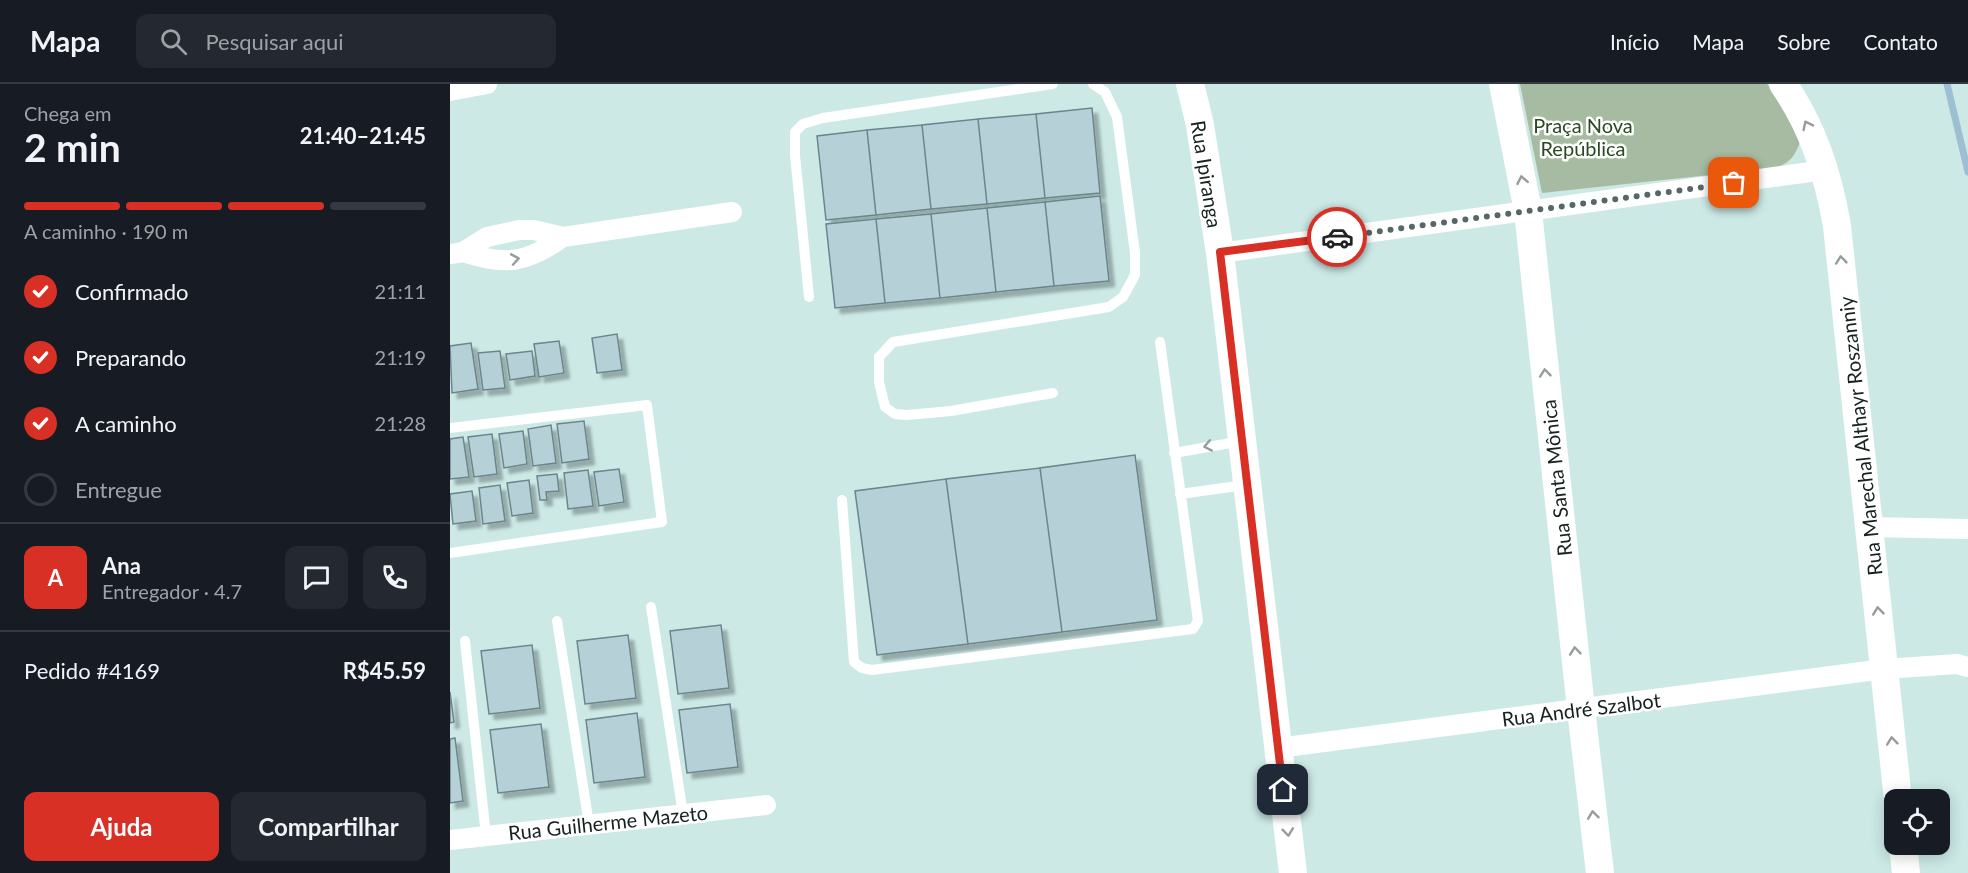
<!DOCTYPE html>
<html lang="pt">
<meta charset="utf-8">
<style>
:root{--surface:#171b24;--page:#242831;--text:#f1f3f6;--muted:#9ea1a6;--line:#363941;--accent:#d93025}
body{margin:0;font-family:Lato,sans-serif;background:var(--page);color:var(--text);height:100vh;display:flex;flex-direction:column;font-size:22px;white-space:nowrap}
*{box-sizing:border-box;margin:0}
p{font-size:20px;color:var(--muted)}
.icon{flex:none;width:33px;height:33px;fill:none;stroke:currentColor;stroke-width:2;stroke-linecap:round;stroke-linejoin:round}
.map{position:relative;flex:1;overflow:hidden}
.details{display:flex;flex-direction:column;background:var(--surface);width:450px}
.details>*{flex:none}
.tools{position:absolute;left:1434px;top:705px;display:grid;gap:12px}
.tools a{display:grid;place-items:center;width:66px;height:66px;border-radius:12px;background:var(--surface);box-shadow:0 3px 15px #0003;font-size:30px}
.pin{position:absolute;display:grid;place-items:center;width:51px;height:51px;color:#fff;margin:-26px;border-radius:12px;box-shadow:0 3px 9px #0006}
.courier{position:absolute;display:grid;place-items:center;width:60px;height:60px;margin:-30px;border:4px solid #d93025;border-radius:50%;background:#fff;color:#222;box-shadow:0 2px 8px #0007}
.summary em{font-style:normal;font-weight:700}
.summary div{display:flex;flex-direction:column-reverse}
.summary{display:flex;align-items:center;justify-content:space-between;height:102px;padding:0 24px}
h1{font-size:39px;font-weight:700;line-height:45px}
.bar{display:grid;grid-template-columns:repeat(4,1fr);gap:9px 6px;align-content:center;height:72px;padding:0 24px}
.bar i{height:8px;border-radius:4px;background:var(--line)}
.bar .current{background:var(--accent)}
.bar p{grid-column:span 4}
.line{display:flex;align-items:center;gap:15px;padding:0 24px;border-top:2px solid var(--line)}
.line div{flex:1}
.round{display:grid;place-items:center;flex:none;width:63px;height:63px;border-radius:12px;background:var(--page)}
ol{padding:0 24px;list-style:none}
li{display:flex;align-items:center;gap:18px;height:66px}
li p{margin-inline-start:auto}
li .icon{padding:6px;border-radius:50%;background:var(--accent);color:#fff;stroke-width:4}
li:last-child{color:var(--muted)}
li i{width:33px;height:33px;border:3px solid var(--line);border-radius:50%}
.button{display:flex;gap:12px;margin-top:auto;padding:12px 24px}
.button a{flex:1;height:69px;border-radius:12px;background:var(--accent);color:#fff;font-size:24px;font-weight:700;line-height:69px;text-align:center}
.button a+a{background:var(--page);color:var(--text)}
header{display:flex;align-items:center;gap:36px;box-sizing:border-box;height:84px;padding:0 30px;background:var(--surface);border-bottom:2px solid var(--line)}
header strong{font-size:28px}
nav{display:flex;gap:33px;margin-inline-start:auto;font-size:21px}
.search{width:420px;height:54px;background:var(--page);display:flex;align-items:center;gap:15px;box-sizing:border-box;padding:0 21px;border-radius:12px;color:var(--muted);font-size:22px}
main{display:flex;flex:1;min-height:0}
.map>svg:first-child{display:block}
.green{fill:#a6bba2}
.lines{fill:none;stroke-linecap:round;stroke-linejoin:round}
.stream{stroke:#9cbfd3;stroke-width:7}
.building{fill:#b5d1d7;stroke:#6b868b;stroke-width:1.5;filter:url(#shadow)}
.service{stroke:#fff;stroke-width:10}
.minor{stroke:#fff;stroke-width:20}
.secondary{stroke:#fff;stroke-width:28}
.oneway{stroke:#969c9b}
.done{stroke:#566865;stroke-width:6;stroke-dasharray:0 10.8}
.route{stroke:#d93025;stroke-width:8}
.labels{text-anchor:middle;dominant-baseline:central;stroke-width:5;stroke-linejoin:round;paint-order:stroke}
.park-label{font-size:20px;fill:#284a21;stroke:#fff}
.street-label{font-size:20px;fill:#162220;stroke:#fff}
</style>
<header>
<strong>Mapa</strong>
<div class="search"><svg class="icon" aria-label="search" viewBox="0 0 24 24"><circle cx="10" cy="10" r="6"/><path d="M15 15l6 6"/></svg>Pesquisar aqui</div>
<nav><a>Início</a><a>Mapa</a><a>Sobre</a><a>Contato</a></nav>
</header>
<main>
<section class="details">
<div class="summary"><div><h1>2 min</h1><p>Chega em</p></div><em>21:40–21:45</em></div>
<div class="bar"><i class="current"></i><i class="current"></i><i class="current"></i><i></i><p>A caminho · 190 m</p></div>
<ol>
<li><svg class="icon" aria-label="check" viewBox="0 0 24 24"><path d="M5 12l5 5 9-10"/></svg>Confirmado<p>21:11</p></li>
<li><svg class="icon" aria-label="check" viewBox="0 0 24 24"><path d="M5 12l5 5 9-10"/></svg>Preparando<p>21:19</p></li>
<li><svg class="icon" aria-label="check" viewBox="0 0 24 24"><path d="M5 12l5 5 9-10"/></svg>A caminho<p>21:28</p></li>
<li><i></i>Entregue</li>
</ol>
<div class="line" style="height:108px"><b class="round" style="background:var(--accent);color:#fff">A</b><div><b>Ana</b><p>Entregador · 4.7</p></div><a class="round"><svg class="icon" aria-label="chat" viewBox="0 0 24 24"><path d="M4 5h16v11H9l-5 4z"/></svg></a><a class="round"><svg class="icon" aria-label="phone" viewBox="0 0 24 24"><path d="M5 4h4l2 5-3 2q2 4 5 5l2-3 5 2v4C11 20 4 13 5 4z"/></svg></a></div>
<div class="line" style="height:78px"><div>Pedido #4169</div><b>R$45.59</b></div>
<div class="button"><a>Ajuda</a><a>Compartilhar</a></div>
</section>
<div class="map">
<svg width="1518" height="789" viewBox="0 0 1518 789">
<defs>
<filter id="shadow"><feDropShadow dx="5.5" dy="5.5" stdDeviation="1.5" flood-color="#0004"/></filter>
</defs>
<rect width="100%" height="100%" fill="#cce9e6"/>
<!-- green -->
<path class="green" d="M1070 0H1317L1334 20 1350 58C1345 72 1340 79 1325 84L1092 109Z"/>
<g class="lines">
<!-- stream -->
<path class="stream" d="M1497 0 1518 88"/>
</g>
<!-- building -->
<path class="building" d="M642 24 650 109 595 114 586 30Z
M586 30 595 114 537 120 528 35Z
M528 35 537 120 481 125 472 41Z
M472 41 481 125 426 131 417 46Z
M417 46 426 131 376 136 367 52Z
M650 112 659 197 604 202 595 118Z
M595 118 604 202 546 208 537 124Z
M537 124 546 208 490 214 481 130Z
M481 130 490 214 435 219 426 135Z
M426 135 435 219 385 224 376 140Z
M167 250 172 286 147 289 142 254Z
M109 257 114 289 89 293 84 260Z
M21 259 28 305 2 309 0 262Z
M50 267 55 304 33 306 28 269Z
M82 267 85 292 60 296 56 270Z
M134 337 139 375 112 379 107 340Z
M101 341 106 379 83 382 78 345Z
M73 347 77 380 54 384 49 350Z
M42 350 47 390 24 393 18 353Z
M13 353 19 393 0 395V355Z
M685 371 707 536 612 548 590 384Z
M590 384 612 548 518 560 496 395Z
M169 385 174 418 149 422 144 388Z
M138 386 143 422 118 425 114 389Z
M107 390 109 407 96 408 97 416H90L87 392Z
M496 395 518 560 427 571 405 407Z
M79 396 83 429 62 432 57 399Z
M50 401 55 437 33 440 29 404Z
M22 407 26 437 3 440 0 410Z
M271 541 279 604 228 610 220 547Z
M178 551 186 614 135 620 127 557Z
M82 561 90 624 39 630 31 567Z
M0 608 4 638 0 639Z
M280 620 288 683 237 689 229 626Z
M187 629 195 693 144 699 136 636Z
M91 640 99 703 48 709 40 646Z
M5 654 13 717 0 719V655Z"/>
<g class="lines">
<!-- service -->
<path class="service" d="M359 213 345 71V48L353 40 373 34 603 0
M603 309 501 327 457 331 445 330 435 323 429 298V273L443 258 659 223 673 213 685 191V169L667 33 655 8 643 0
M0 344 197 321 212 438 0 469
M724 369 792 357
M730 410 795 401
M392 416 404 578 412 584 422 586 743 545 748 537 710 258
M201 523 233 730
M107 537 139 740
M15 557 36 752"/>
<!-- minor -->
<path class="minor" d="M0 7 37 0
M13 168C55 182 77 179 113 153
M770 169 1375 86
M0 170 13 168 37 153 69 146H84L113 153 282 128
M1419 443 1518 445
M828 664 1434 585 1507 580 1518 583
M0 756 316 721"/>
<!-- secondary -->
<path class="secondary" d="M740 0 750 41 770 169 843 789
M1053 0 1078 127 1131 625 1150 789
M1333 0C1363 43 1378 90 1387 142L1448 716
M1453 760 1456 789"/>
</g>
<!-- one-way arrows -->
<defs><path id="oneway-chevron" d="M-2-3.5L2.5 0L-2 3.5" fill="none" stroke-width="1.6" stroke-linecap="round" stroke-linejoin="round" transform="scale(1.5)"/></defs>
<g class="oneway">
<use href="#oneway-chevron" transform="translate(1357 41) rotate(-116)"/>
<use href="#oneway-chevron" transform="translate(1072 96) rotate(-101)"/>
<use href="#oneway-chevron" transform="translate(65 175) rotate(-10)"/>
<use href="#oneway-chevron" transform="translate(1391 176) rotate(-96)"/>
<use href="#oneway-chevron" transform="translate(1095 289) rotate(-96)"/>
<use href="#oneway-chevron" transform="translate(758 362) rotate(169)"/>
<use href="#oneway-chevron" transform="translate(1428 527) rotate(-96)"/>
<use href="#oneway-chevron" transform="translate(1125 567) rotate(-96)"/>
<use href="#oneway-chevron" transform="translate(1442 657) rotate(-96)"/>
<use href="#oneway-chevron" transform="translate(1143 731) rotate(-97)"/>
<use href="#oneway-chevron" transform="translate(838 748) rotate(83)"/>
</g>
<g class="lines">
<!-- done -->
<path class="done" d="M887 153 1284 99"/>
<!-- route -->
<path class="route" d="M833 706 770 168 887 153"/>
</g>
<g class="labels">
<!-- park labels -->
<g class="park-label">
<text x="1133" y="41">Praça Nova<tspan x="1133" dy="23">República</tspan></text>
</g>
<!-- street labels -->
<g class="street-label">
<text transform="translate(757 90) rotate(81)">Rua Ipiranga</text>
<text transform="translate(1410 352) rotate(-96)">Rua Marechal Althayr Roszanniy</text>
<text transform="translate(1106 394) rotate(-96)">Rua Santa Mônica</text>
<text transform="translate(1131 625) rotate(-7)">Rua André Szalbot</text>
<text transform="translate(158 738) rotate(-6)">Rua Guilherme Mazeto</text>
</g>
</g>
</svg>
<div class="tools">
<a><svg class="icon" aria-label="locate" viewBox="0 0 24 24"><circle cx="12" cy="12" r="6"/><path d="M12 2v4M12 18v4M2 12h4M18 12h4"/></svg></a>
</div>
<div class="pin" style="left:1284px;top:99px;background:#ea580c"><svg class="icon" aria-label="bag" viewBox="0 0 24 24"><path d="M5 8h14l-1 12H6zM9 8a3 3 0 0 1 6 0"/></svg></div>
<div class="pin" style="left:833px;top:706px;background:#1f2937"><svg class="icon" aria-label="home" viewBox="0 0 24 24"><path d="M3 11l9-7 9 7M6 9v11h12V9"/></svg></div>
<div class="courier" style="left:887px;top:153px"><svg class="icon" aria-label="car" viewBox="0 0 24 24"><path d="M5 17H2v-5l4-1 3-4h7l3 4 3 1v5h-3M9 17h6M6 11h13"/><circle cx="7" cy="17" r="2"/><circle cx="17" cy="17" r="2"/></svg></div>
</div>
</main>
